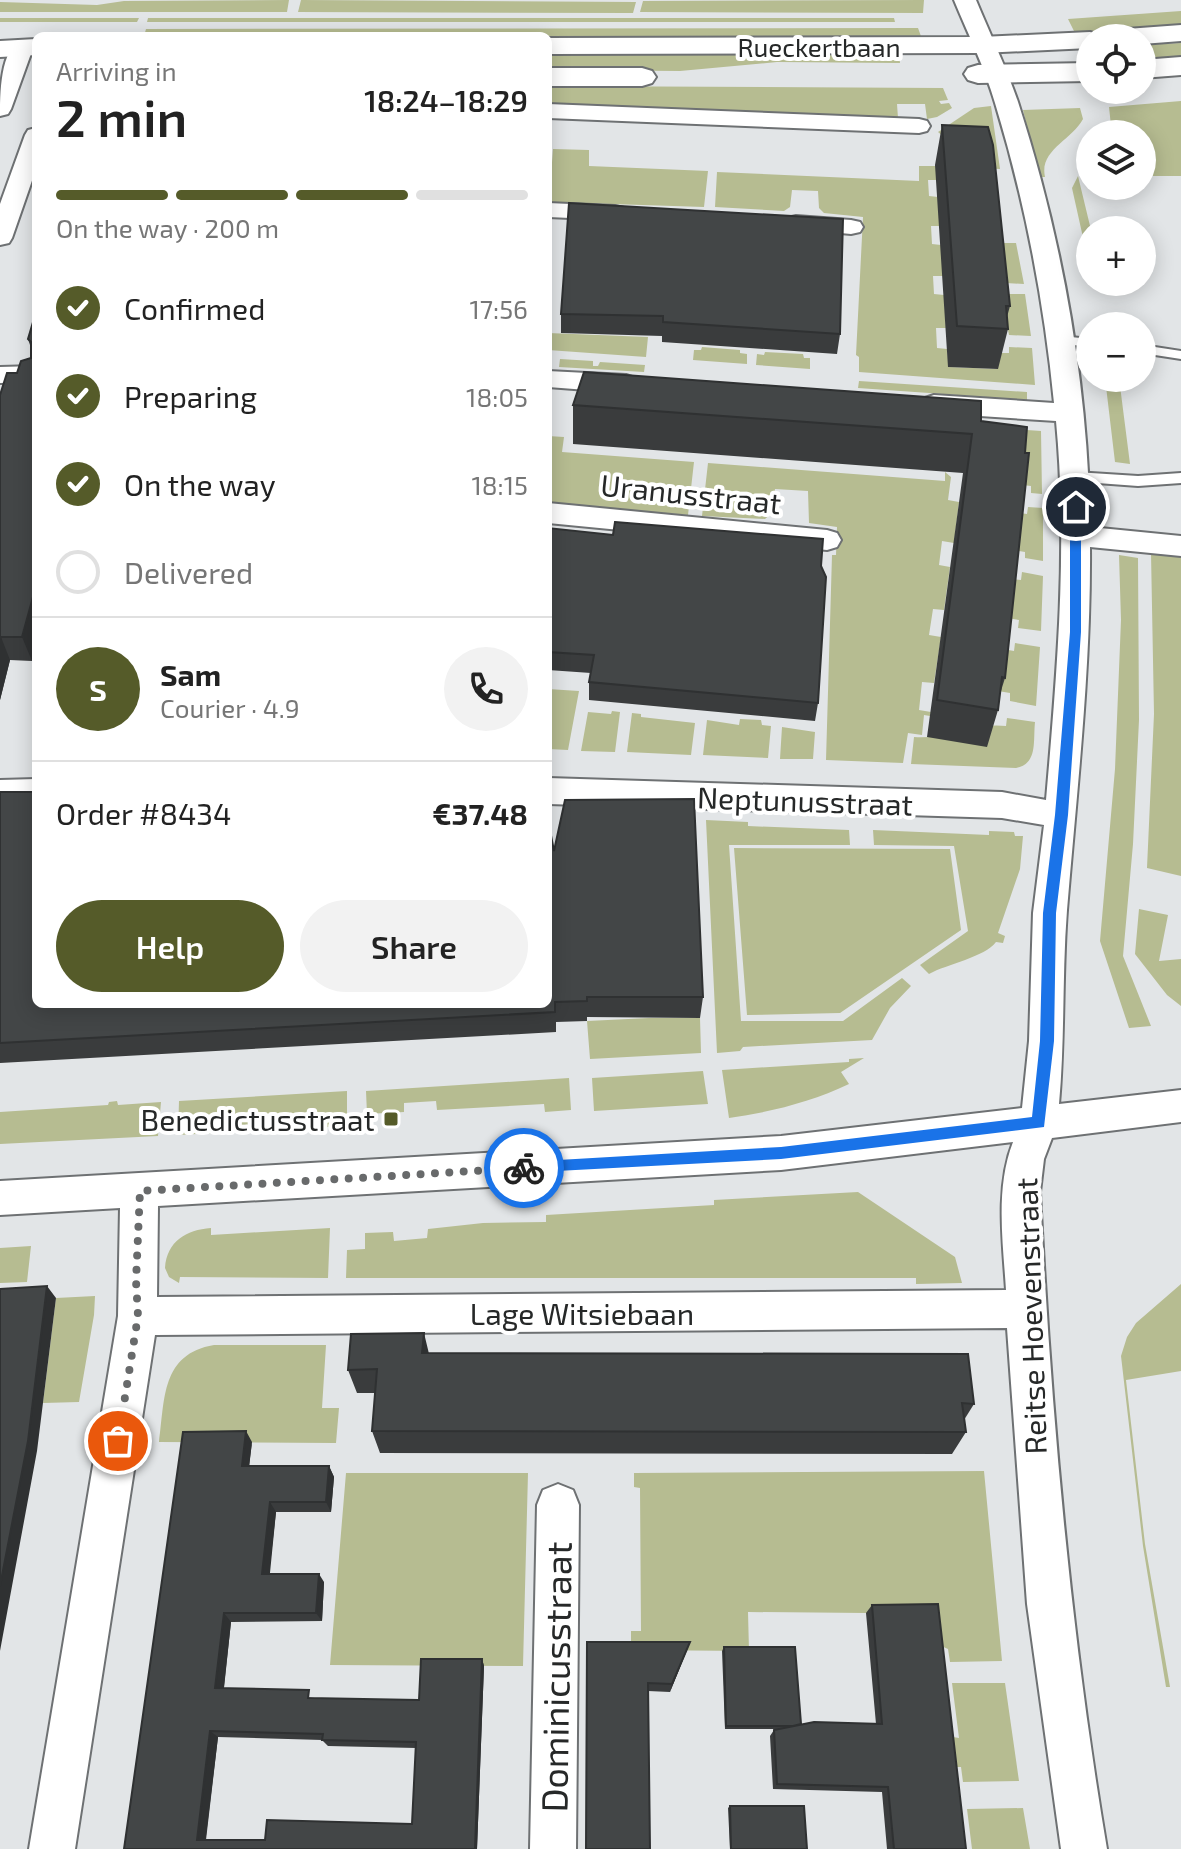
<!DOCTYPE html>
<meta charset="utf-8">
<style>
:root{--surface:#fff;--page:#f2f2f2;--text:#222;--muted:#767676;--line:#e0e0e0;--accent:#555b29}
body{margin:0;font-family:"Exo 2",sans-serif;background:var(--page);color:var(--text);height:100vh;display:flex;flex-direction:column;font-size:30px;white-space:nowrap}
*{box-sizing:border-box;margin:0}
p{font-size:26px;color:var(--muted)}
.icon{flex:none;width:44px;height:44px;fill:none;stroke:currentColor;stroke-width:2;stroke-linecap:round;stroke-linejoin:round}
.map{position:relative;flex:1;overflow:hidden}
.drawer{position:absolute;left:32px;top:32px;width:520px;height:976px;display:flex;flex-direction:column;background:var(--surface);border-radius:12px;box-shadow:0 4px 20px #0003}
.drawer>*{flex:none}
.fabs{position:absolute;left:1076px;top:24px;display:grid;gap:16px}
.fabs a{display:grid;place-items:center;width:80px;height:80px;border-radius:50%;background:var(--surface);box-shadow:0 4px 20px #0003;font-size:40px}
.pin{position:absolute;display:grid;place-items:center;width:68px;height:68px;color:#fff;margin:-34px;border:4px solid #fff;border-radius:50%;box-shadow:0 2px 8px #0007}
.courier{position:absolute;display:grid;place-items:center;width:80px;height:80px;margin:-40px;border:6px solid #1a73e8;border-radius:50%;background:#fff;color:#222;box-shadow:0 2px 10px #0007}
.summary em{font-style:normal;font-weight:600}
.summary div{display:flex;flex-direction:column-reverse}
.summary{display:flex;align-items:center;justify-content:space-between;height:136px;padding:0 24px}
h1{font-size:52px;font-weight:600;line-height:60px}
.bar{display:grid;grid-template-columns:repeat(4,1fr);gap:12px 8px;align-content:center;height:96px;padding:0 24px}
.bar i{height:10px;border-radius:6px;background:var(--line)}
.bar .on{background:var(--accent)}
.bar p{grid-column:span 4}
.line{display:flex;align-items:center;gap:20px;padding:0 24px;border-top:2px solid var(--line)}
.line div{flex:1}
.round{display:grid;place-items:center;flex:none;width:84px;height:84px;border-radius:42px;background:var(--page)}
ol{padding:0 24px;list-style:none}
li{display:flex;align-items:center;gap:24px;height:88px}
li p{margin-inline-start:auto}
li .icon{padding:8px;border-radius:50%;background:var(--accent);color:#fff;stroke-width:4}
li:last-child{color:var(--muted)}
li i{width:44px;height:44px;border:4px solid var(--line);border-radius:50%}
.action{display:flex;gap:16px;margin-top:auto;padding:16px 24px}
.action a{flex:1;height:92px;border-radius:48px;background:var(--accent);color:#fff;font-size:32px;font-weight:600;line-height:92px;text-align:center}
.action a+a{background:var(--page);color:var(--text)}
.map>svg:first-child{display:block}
.green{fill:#b6bc91}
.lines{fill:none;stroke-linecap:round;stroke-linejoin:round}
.lane-casing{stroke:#6e7173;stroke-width:4}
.street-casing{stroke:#6e7173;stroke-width:4}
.secondary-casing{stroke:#6e7173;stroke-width:4}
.lane{fill:#fff;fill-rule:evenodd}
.street{fill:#fff;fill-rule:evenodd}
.secondary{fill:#fff;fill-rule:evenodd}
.wall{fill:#3a3c3d;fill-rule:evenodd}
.shaded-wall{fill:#2f3132}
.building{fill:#434647;stroke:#2f3132;stroke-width:2;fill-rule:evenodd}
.route{fill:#1a73e8}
.done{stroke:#686a6b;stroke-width:8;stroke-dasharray:0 14.4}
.poi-dot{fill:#555b29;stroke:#fff;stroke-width:3}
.labels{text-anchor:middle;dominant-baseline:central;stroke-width:8;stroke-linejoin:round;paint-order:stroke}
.far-street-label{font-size:26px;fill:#262828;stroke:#fff}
.street-label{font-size:30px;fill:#262828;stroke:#fff}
.poi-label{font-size:30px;fill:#262828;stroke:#fff;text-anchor:end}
.near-street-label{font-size:36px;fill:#262828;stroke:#fff}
</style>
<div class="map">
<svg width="1181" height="1849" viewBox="0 0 1181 1849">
<rect width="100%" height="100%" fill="#e2e5e7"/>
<!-- green -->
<path class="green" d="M289 0 287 12H0V2L97 5 124 1Z
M301 0 636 2 633 13 298 12Z
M924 0 923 13 640 12 643 1Z
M1181 11V26L1075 33 1068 19Z
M0 18H139L137 22H0Z
M148 18H894L895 22H147Z
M918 28 922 39 144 36 146 29Z
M1181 43V58L1142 61V45Z
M548 55H899L900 63 777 62 680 71 548 70Z
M548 86 943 88 948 100 939 101 941 104 949 103 952 108 937 117 927 119 925 104H897L898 118 548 104Z
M1181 101V176H1142V134H1107L1111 126 1109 107Z
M991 106 1000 169 980 168 938 132 974 108Z
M1080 108 1083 119C1072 140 1039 150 1045 177H1039L1023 110Z
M553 149 589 150V166L708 171 704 207 549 202Z
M919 166H936L937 180H928L929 196 938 197 940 226H931L932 244 941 245 943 276H933L934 294 944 295 946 328H936L937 348 947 349 949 367 997 369V353H1009V347L1032 348 1035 385 859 372V357L856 355 863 217 824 213 819 208 818 191 792 190 790 207 784 211 715 207 717 172 919 181Z
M1078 176 1091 230 1090 269 1072 188Z
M1002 243H1016L1024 284 1006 283Z
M1005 294H1025L1031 336 1009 335 1008 330 995 329Z
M548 333 648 337 646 357 548 350Z
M702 347 740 350V353L747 354V364L693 360 694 350H701Z
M765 352 803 354 804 358H810V369L756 365 757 354 764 355Z
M560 359 593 361V366H598L600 362 645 365 644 372 559 367Z
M1105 378H1119L1130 464 1115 462Z
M859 381 1027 392V400L858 388Z
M983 427 1041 431 1042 494 1031 493V486L1015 484Z
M548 436 564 437 562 452 694 462 688 515 548 503Z
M708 463 945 481V472L951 477 948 500 959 502 954 543 942 541 939 565 950 567 944 610 933 609 929 635 941 637 934 683 922 682 919 710 931 712 930 716 924 715 922 735 908 733 903 763 826 760 832 555H836L837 527 809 523 808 491 775 489 772 513 765 519 702 516Z
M1028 507 1043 508V561L1025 558V552L1008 549 1012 512 1027 514Z
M1151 553 1181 555V876L1147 868 1154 714Z
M1119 555 1138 558 1139 720 1133 844 1123 956 1151 1026 1129 1028 1100 941 1115 769 1121 620Z
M1022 572 1043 576 1041 631 1018 628 1019 620 1000 617 1005 578 1021 580Z
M1015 643 1040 647 1036 706 1010 701V693L992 690 997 648 1014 651Z
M548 689 579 691 568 750 548 749Z
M612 711 620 712 615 752 581 751 588 712 611 714Z
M632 713 641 714V717L695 723 691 755 627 752Z
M1007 718 1035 722C1033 741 1038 764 1016 768L911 764 914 737C944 740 974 722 1006 726Z
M740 719 761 720 762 725 771 726 768 758 703 755 707 720 739 725Z
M782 727 815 732 813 759H780Z
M706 820 748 822V826L849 830 850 845H729L741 1021H843L902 978 911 986 890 1008 872 1040 743 1047 740 1051 717 1053Z
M873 830 989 835V831L1014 832 1015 836H1023L1020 869 998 933 1005 936 1003 943 996 942C985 957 947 964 929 974L920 965 968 931 954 846 874 845Z
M734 848 950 849 961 930 840 1013 747 1015Z
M1139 909 1168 915 1159 961 1181 959V1006L1167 995 1135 954Z
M649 1018H700L701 1053 590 1059 587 1021Z
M864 1058 841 1072 849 1084C811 1102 771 1112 729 1118L722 1070 849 1062V1059Z
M703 1071 708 1104 594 1111 592 1078Z
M569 1078 571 1110 545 1112 544 1104 437 1110 436 1101 404 1103V1112L367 1114 366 1091Z
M347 1091V1126L178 1135 179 1101Z
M117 1101 118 1105 161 1102 158 1136 0 1144V1112L108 1105 109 1102Z
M858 1192 955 1257 962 1283 916 1284V1278H346L347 1250 365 1249V1233L393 1232 394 1241 427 1238 428 1229 483 1223 546 1222V1215L714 1205V1200Z
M211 1228V1235L330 1228 328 1278 180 1277 179 1283 169 1277 165 1268C167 1241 186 1230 211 1228Z
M31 1246 27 1282 0 1283V1248Z
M1181 1284V1371L1126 1380 1145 1544 1170 1687H1166L1143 1546 1121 1356 1127 1337 1136 1323Z
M95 1296 94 1315 79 1402 43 1403 56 1298Z
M214 1345H326L322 1408H339L336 1443 159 1442C165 1399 161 1354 214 1345Z
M984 1471 1002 1661 950 1662 948 1649 866 1613 748 1612 749 1651 631 1650V1631H641L640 1488 634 1487V1473Z
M346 1473H528L523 1666 330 1665Z
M952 1683H1005L1019 1781 963 1782 961 1767H956L953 1737 959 1738Z
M1023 1808 1030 1849H972L967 1809Z"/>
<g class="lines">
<!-- lane casing -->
<g class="lane-casing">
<path id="lane" d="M1061 336 1090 339V347L1056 343 1054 340Z
M1142 345 1181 351V359L1142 353Z
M1075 472 1138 476 1181 473V483L1138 486 1070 481V473Z"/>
</g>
<!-- street casing -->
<g class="street-casing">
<path id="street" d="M954 0H976C990 34 1006 67 1018 102 1062 238 1088 384 1090 527L1181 536V556L1090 547C1091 669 1077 789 1067 910 1062 974 1065 1039 1059 1104L1181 1090V1122L1052 1138 1044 1159 1040 1192C1051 1413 1070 1631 1107 1849H1061L1027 1604 1007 1328 155 1335 75 1849H29L118 1316 120 1208 0 1215V1181L781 1136 1022 1108 1029 1041 1033 913 1044 825 1002 818 548 804V778L1002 792 1046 800C1057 673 1068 548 1056 421L934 413 925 410 921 404 925 398 934 395 1054 403C1044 301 1025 201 995 103 985 68 968 34 954 0ZM1013 1142C995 1188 1003 1242 1006 1290L157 1297 158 1206 781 1170Z
M22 41 33 48 11 109 8 114 0 116C0 96 0 47 22 41Z
M548 104 919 119 927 121 930 126 927 131 919 133 548 118Z
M36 128V169L12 238 9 243 0 245V204L25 135 28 130Z
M548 203 615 206 624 208 627 213 624 218 615 220 548 217Z
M796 216 851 220 860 222 863 227 860 232 851 234 787 228 784 223 787 218Z
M36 366V382L0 383V367Z
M548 371 626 375 635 378 639 384 635 390 626 393 548 387Z
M548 503 827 530 837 533 841 540 837 547 827 550 548 523Z
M36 779V805L0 806V780Z
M558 1484 573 1490 579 1505 576 1849H530L537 1505 543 1490Z"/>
</g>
<!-- secondary casing -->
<g class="secondary-casing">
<path id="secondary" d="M1181 25V41L1142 44V38H1090V48L981 53 548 54V38L981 37 1090 32 1101 35 1113 30Z
M36 39V55L0 57V41Z
M1181 57V75L1142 78V60Z
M1090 63V81L978 83 968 80 964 74 968 68 978 65Z
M548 68H642L652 71 656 77 652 83 642 86H548Z"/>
</g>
<!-- lane -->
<use href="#lane" class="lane"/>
<!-- street -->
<use href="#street" class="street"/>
<!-- secondary -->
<use href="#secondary" class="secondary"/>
</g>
<!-- wall -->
<path class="wall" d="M942 125 1010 306 1007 317 1008 329 998 369 948 367 935 165Z
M569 203 840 334 837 354 662 342V336L561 333V314Z
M36 312 32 661 10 660 0 700V395L31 358V348L28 339Z
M573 405 981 421 1005 678 1000 694 998 710 987 747 927 737 963 473 573 444Z
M548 528 821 566 818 703 815 721 589 700V682L591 673 548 670Z
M0 792 554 851 703 997 700 1018 587 1017V1021L556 1022V1032L0 1063Z
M429 1353 974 1404 964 1420 966 1432 952 1454 380 1453 372 1431 375 1393H357L348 1370Z
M252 1442 249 1466H329L334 1477 331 1512H276L269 1574 324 1582 322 1621 231 1622 224 1688 315 1698 419 1700 482 1659 484 1666 477 1849H124ZM218 1737 322 1740 328 1746 416 1748 412 1824 265 1840H206Z
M872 1605 966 1849H887L882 1792 773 1789 770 1736 774 1730 775 1729H725L722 1651 724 1647 801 1724H876L866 1613Z
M587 1642 687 1650 670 1692 648 1691Z
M730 1806 807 1849H730L728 1808Z"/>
<!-- shaded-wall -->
<path class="shaded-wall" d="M36 586V644L32 661 22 637Z
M1 637 10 660 0 700V639Z
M47 1286 56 1298 37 1451 0 1651V1586Z
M424 1333 430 1358 422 1353Z
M246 1431 252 1442 248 1476 242 1466Z
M329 1466 334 1477 331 1512 326 1502Z
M270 1502 276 1512 269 1583 262 1574Z
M319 1574 324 1582 322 1621 316 1613Z
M224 1613 231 1622 223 1695 215 1688Z
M690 1642 687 1650 670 1692 672 1684Z
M482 1659 484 1666 477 1849H475Z
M210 1731 218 1737 205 1844 197 1840Z"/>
<!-- building -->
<path class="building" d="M942 125 988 127 993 145 1010 306H1006L1008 329 957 326Z
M569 203 843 219 840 334 663 322V316L561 314Z
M36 312V586L22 637H1L0 639V395L7 373H17L21 361 31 358V342L28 339Z
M584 372 981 401V421L1027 427 1025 453H1029L1005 678 1002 677 998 710 937 700 972 434 573 405Z
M615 522 823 539 821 566 826 577 818 703 589 682 594 655 548 652V528L613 535Z
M0 792H36V1004H548V820L554 851 565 800 694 799 703 997H587V1001L555 1002V1012L0 1043Z
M47 1286 28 1441 0 1586V1289Z
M424 1333 422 1353 968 1354 974 1404 962 1403 966 1432 372 1431 377 1369 348 1370 351 1334Z
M246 1431 242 1466H329L326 1502H270L262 1574H319L316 1613H224L215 1688 309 1690 308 1698 419 1700 421 1659H482L475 1849H124L183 1432ZM210 1731 323 1734 322 1740 416 1742 412 1824 267 1820 265 1840H197Z
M938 1604 966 1849H894L888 1787 777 1784 774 1730 814 1722 882 1724 872 1605Z
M587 1642H690L672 1684 648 1683 650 1849H586Z
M724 1647H795L801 1724 793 1726H726Z
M730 1806H804L807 1849H731Z"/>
<!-- route -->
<path class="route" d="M1076 503 1081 507V632L1068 815 1056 913 1054 1041 1044 1127 781 1159 519 1173V1164L524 1162 781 1147 1032 1117 1040 1041 1043 913 1055 815 1070 632V507Z"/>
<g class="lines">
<!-- done -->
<path class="done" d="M118 1441 138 1316 136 1281 140 1191 524 1168"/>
</g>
<!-- markers -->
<rect class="poi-dot" x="383" y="1111" width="16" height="16" rx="4"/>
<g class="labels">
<!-- far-street labels -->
<g class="far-street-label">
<text x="819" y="46">Rueckertbaan</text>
</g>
<!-- street labels -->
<g class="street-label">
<text transform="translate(691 493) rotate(6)">Uranusstraat</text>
<text transform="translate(805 800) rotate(2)">Neptunusstraat</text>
<text x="582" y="1313">Lage Witsiebaan</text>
<text transform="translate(1030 1316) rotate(-92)">Reitse Hoevenstraat</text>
</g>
<!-- poi labels -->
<g class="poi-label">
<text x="375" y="1119">Benedictusstraat</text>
</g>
<!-- near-street labels -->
<g class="near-street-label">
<text transform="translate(555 1677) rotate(-89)">Dominicusstraat</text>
</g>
</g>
</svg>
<div class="fabs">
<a><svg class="icon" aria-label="locate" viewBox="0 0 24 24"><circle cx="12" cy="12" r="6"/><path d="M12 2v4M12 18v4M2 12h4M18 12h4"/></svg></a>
<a><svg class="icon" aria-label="layers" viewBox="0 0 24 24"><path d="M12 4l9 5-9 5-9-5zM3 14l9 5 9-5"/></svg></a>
<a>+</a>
<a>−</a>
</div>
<div class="pin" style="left:118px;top:1441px;background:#ea580c"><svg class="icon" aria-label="bag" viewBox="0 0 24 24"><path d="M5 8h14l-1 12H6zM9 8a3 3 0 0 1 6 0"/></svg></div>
<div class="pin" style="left:1076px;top:507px;background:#1f2937"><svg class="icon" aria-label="home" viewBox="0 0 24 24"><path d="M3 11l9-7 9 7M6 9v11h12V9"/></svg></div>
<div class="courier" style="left:524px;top:1168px"><svg class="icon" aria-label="bike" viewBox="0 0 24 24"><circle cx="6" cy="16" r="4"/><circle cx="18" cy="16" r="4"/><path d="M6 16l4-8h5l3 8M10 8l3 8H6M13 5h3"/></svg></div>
<section class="drawer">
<div class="summary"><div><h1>2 min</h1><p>Arriving in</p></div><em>18:24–18:29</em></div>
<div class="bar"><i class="on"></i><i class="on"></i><i class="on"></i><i></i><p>On the way · 200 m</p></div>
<ol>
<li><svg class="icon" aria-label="check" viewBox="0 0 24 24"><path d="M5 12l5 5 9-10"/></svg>Confirmed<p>17:56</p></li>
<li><svg class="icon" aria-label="check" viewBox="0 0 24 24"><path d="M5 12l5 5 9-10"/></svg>Preparing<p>18:05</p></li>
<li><svg class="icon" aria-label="check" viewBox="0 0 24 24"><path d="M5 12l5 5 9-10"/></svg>On the way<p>18:15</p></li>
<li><i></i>Delivered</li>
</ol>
<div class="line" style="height:144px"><b class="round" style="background:var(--accent);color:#fff">S</b><div><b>Sam</b><p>Courier · 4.9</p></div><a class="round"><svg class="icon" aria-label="phone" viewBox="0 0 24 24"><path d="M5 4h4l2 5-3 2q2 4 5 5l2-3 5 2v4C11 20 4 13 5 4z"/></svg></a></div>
<div class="line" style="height:104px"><div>Order #8434</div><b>€37.48</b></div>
<div class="action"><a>Help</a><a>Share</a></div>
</section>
</div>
